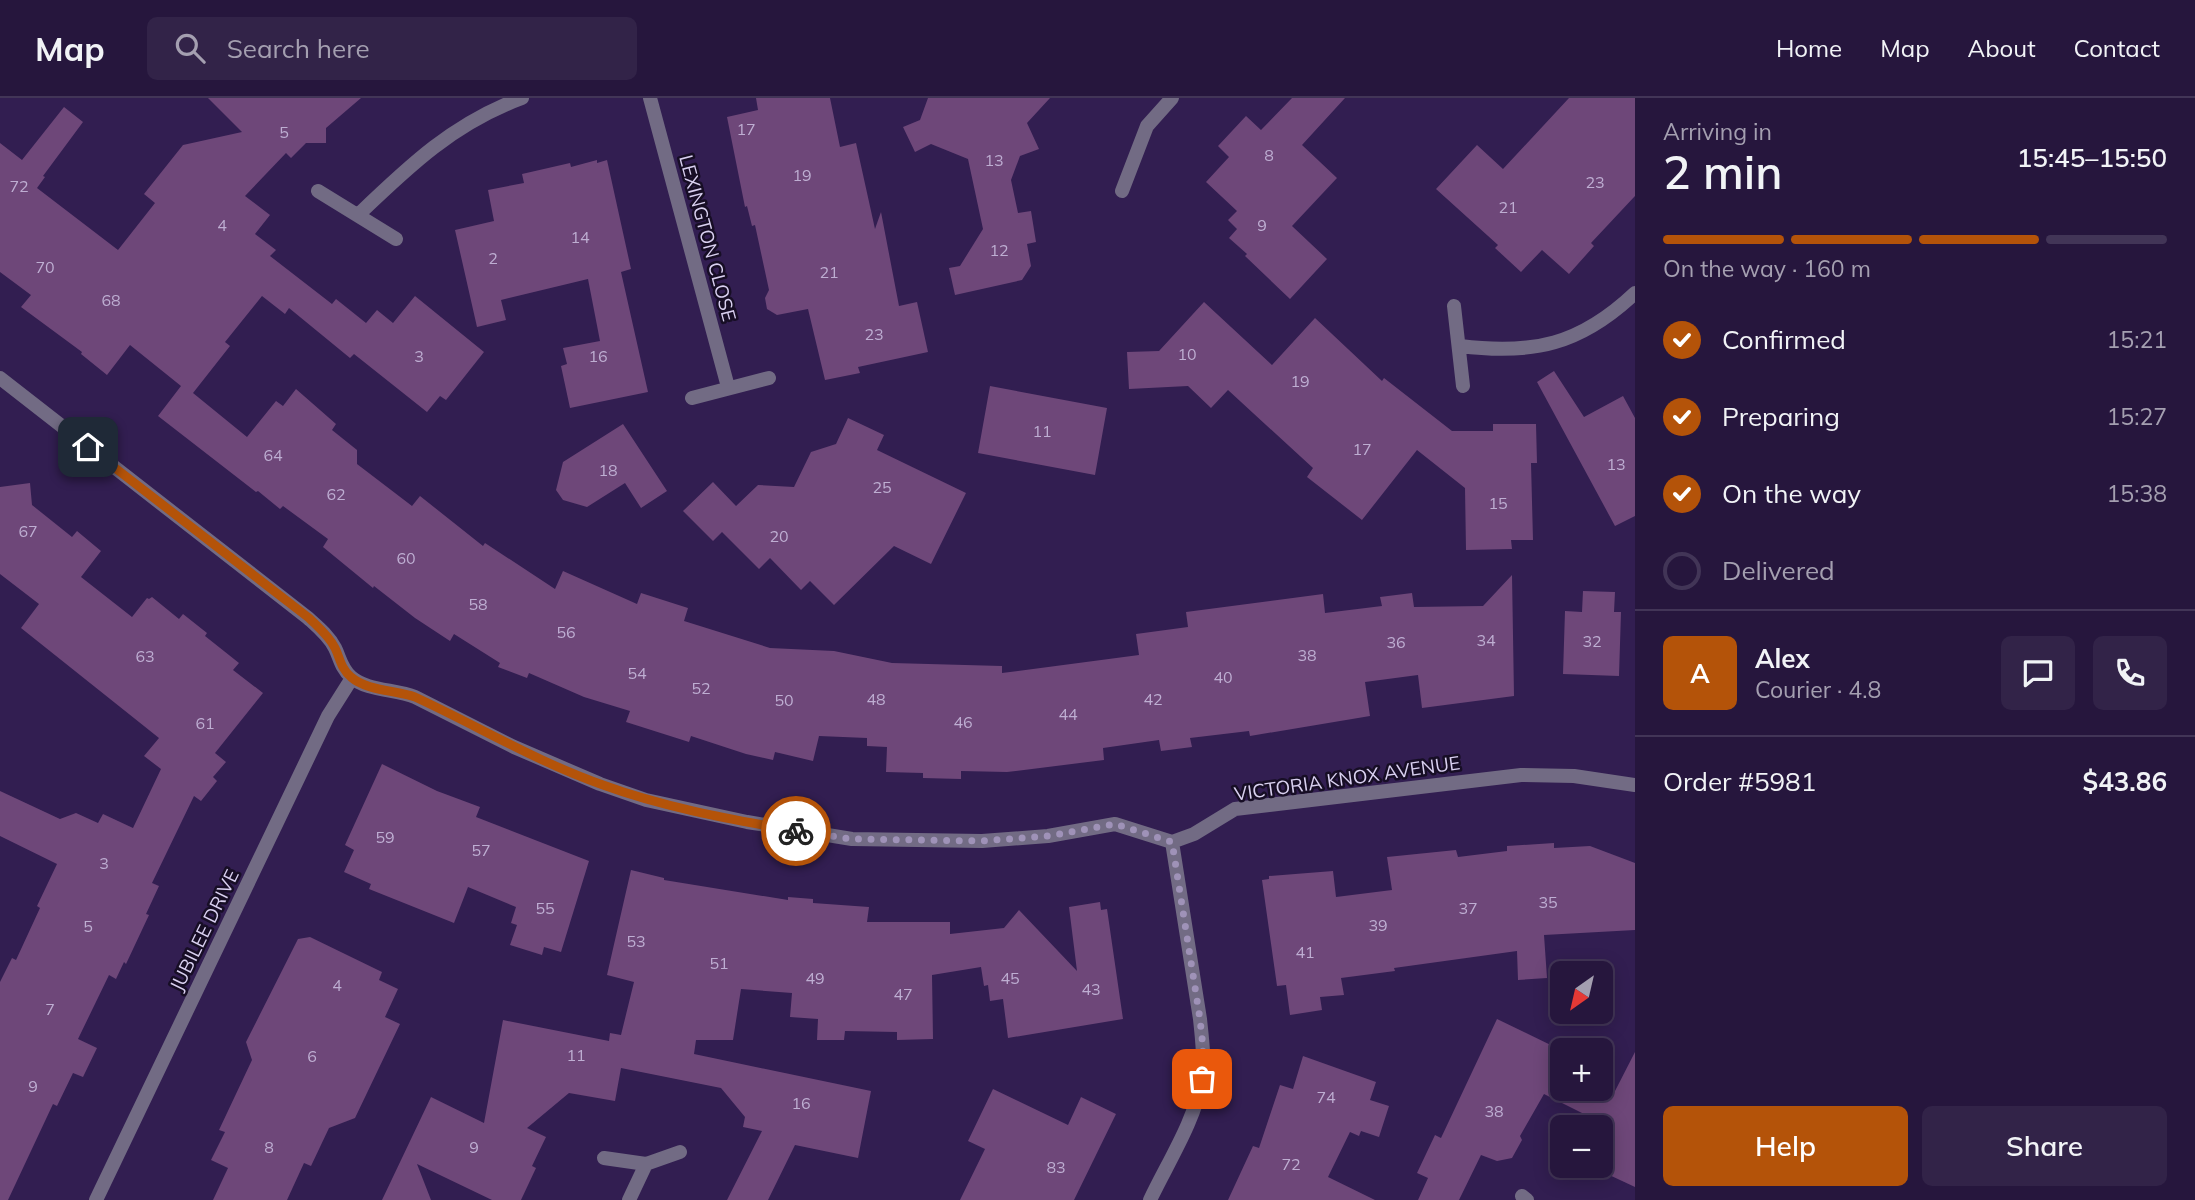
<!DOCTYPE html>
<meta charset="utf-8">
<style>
:root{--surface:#26163d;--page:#322348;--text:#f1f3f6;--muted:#a49fb0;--line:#423557;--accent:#b45309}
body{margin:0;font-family:Mulish,sans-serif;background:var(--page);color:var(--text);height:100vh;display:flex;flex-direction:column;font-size:26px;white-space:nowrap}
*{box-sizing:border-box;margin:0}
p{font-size:23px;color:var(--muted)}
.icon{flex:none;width:38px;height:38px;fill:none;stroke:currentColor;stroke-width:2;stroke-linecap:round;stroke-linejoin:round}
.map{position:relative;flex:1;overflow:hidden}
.drawer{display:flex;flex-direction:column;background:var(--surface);width:560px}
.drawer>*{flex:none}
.needle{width:46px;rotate:214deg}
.tools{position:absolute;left:1550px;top:863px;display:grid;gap:14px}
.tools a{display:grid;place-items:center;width:63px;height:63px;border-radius:10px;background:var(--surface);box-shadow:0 4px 18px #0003,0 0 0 2px var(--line);font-size:35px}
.pin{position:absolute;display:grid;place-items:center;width:60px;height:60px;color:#fff;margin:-30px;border-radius:14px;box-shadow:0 4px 10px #0006}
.courier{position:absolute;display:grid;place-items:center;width:70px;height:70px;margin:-35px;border:5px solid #b45309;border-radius:50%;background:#fff;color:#222;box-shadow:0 2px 9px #0007}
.overview em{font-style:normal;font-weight:600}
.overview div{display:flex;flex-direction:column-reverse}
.overview{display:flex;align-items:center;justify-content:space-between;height:119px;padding:0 28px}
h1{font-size:46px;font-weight:600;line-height:52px}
.bar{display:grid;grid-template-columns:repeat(4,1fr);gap:10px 7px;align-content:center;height:84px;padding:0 28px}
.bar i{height:9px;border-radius:5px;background:var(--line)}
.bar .current{background:var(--accent)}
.bar p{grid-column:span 4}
.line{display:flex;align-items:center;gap:18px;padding:0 28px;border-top:2px solid var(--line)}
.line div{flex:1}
.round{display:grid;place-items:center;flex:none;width:74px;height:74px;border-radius:10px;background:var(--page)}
ol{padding:0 28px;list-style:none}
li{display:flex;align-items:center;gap:21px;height:77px}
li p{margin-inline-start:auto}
li .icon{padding:7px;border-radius:50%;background:var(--accent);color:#fff;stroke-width:4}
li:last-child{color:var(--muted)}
li i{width:38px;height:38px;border:4px solid var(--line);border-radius:50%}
.primary-button{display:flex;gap:14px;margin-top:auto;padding:14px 28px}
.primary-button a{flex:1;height:80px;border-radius:10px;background:var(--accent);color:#fff;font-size:28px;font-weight:600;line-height:80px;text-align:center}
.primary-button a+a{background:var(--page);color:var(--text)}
header{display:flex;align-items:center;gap:42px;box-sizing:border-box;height:98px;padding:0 35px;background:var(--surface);border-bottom:2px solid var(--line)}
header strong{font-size:33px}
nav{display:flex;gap:38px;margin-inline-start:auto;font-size:24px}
.search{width:490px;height:63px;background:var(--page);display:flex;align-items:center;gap:18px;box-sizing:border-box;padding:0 24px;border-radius:10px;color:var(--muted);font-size:26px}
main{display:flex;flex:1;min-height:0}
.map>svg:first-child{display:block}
.building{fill:#6e4779}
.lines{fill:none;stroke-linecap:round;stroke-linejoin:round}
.minor{stroke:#726b84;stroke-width:14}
.done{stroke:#9f92b8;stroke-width:7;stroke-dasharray:0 12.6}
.route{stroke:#b45309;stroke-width:9}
.labels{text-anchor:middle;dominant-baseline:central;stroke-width:5;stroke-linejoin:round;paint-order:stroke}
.number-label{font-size:16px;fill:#beaed2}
.street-label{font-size:19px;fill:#d9d0f0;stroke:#170e25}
</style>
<header>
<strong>Map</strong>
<div class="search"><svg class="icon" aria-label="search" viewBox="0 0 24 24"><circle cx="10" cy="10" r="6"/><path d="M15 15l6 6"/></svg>Search here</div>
<nav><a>Home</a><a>Map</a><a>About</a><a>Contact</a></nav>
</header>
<main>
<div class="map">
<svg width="1635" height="1102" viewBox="0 0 1635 1102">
<rect width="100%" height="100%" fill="#321e51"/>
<!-- building -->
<path class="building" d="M208 0H361L326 30V45H306L291 60 286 55 245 98 270 117 255 136 276 152 270 158 332 206 336 201 366 225 377 212 393 225 415 198 484 254 446 302 440 298 427 314 354 256 350 260 289 210 285 216 262 198 225 244 230 248 193 295 247 339 276 303 283 308 296 291 336 326 332 332 357 352V366L412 408 420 398 483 448 485 445 555 491 563 473 637 506 641 495 688 510 684 523 770 550 834 553 892 565 1002 568V575L1139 557 1136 536 1188 529 1186 514 1323 496 1325 515 1382 508 1380 499 1412 495 1414 509 1483 508 1512 477 1514 598 1422 610 1418 577 1365 584 1370 618 1250 638 1249 633 1190 640 1192 649 1161 653 1159 642 1103 650 1104 662 1007 674 961 673V681L923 680V675L886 674 887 649 867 648V640L819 638 813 663 775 654 773 662 746 656 691 638 689 644 626 624 630 613 584 599 529 575 527 580 498 569 500 565 454 536 450 543 415 520 374 488 373 490 323 449 328 441 283 408 280 411 258 393 256 394 158 318 181 288 130 247 107 277 81 256 82 254 21 209 31 197 0 174V45L22 62 64 9 83 24 43 78 45 79 37 90 118 152 155 105 144 96 183 47 242 34Z
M756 0H830L840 49 856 45 875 131 881 114 899 208 917 204 928 254 858 269 860 275 825 282 808 211 777 217 767 211 765 200 769 192 755 127 752 128 747 108 745 109 727 19 758 12Z
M928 0H1050L1027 25 1039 51 1020 58 1011 82 1018 115 1031 113 1036 144 1027 146 1031 168 1022 182 955 197 949 170 960 168 983 131 968 61 931 46 915 54 903 29 920 22Z
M1292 0H1345L1302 47 1337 80 1292 128 1327 161 1290 201 1245 158 1247 156 1229 140 1237 131 1228 122 1237 113 1206 84 1229 59 1218 48 1246 18 1261 32Z
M1569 0H1635V98L1591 145 1594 148 1569 176 1542 152 1521 174 1495 150 1498 147 1436 91 1477 47 1503 71Z
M597 62V65L607 62 631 171 621 174 648 294 570 310 561 268 567 266 563 250 600 243 588 181 501 202 506 222 477 229 455 132 494 123 488 92 524 85 522 76 570 65 571 69Z
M1204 204 1272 267 1315 220 1382 283 1384 280 1452 333H1493V326H1536L1537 365H1531L1533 442H1511L1512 451 1466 452 1465 390 1417 352 1362 422 1307 379 1313 370 1228 292 1211 310 1188 288 1129 291 1127 254 1159 253Z
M1554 273 1584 319 1623 298 1635 320V418L1615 428 1537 284Z
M990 288 1107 310 1095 377 978 355Z
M848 320 884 337 877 352 966 395 931 466 894 448 834 507 810 483 801 492 770 460 759 471 722 434 713 443 683 413 713 384 736 408 758 387 794 389 811 354 836 346Z
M623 326 667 393 641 410 625 385 587 409 563 402 556 392 563 364Z
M30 385 32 407 72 439 77 433 101 453 81 479 132 519 147 500 149 501 152 499 179 521 183 516 207 535 205 538 239 565 233 572 263 595 215 655 226 664 213 679 217 683 201 703 194 698 152 785 159 788 146 816 149 817 126 866 124 864 116 881 109 877 78 941 97 950 83 979 73 975 57 1008 53 1006 8 1102H0V884L12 860 16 862 40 810 37 808 57 766 0 738V693L60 721 76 715 98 725 103 716 133 730 161 671 144 658 159 640 21 530 39 506 0 476V389Z
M1583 493 1615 494 1614 514H1621L1619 578 1563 576 1565 513 1582 514Z
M382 666 437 693 480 709 476 719 589 763 561 854 544 849 542 857 510 847 517 827 511 825 516 809 468 789 454 825 369 791 371 786 344 774 354 752 345 747Z
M1554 745V750L1590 748 1635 765V832L1544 837 1547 880 1518 882 1517 853 1394 870 1395 873 1341 880 1344 897 1320 899 1322 912 1290 917 1286 887 1277 888 1262 782 1269 781V778L1333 773 1336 799 1392 792 1387 759 1456 752 1458 759 1507 753V748Z
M631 772 664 780V782L788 802V799L813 801V805L869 809 867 824H950V836L1004 830 1019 812 1077 873 1069 809 1100 804 1101 812 1107 811 1123 921 1008 940 1003 901 990 903 988 887 984 888 981 869 932 877 933 941 897 942V934L845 933 844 942H817L818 921 790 919 792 895 741 891 733 942H696L694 956 871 993 858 1060 795 1047 768 1102H727L762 1033 743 1029 745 1019 721 990 621 970 615 1003 569 995 527 1030 546 1039 532 1068 536 1070 521 1102H492L417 1066 431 1102H382L431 999 484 1025 503 922 609 943 610 935 621 937 634 884 607 877Z
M310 839 382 874 379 882 398 891 385 919 400 926 355 1020 329 1030 311 1068 304 1065 287 1102H213L228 1070 211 1062 225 1034 219 1032 252 962 246 944 298 841Z
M1497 921 1563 953V990H1601V986L1615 993 1635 954V1089L1590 1068H1601V1029H1592L1596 1022 1544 996 1520 1038 1522 1042 1512 1060 1497 1063 1481 1057 1459 1102H1418L1428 1080 1417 1075 1435 1037 1441 1040Z
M1303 958 1376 984 1370 1002 1389 1008 1379 1039 1361 1033 1359 1038 1350 1034 1328 1079 1375 1102H1228L1253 1048 1259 1050 1280 987 1293 991Z
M993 991 1068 1027 1081 999 1116 1016 1074 1102H960L985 1051 968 1043Z"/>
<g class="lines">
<!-- minor -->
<path class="minor" d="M650 0 728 289
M318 93 396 141
M1122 93 1147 28 1172 0
M358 117C410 67 454 25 522 0
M1454 208 1463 288
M1460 248C1533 257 1580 247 1635 195
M0 280 308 520C318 529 329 538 335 550 340 560 341 570 351 579 367 593 395 591 415 599L514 649 600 686 646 702 747 724 852 741 982 743 1048 738 1115 726 1172 744 1194 736 1235 711 1521 677 1574 678 1635 687
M692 300 769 280
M604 1060 646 1066 680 1054
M1522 1098 1527 1102
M96 1102 328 618 352 580
M629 1102 646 1066
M1150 1102C1168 1064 1195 1023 1202 981 1205 962 1202 941 1200 921L1172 744"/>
</g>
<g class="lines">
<!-- done -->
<path class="done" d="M796 733 852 741 982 743 1048 738 1115 726 1172 744 1200 921 1203 949 1202 981"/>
<!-- route -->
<path class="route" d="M88 349 309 520C318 529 329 538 335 550 340 560 341 571 351 579 367 593 395 592 415 599 478 628 537 664 603 687 666 710 730 721 796 733"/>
</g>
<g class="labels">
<!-- number labels -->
<g class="number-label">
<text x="746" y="31">17</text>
<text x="284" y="34">5</text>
<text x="1269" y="57">8</text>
<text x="994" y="62">13</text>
<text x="802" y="77">19</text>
<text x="1595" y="84">23</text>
<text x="19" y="88">72</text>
<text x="1508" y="109">21</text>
<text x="222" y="127">4</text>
<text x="1262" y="127">9</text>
<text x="580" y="139">14</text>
<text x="999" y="152">12</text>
<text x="493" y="160">2</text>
<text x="45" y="169">70</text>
<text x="829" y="174">21</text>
<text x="111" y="202">68</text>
<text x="874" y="236">23</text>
<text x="1187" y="256">10</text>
<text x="419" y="258">3</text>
<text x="598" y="258">16</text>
<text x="1300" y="283">19</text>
<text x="1042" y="333">11</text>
<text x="1362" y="351">17</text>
<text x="273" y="357">64</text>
<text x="1616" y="366">13</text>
<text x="608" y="372">18</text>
<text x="882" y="389">25</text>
<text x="336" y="396">62</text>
<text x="1498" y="405">15</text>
<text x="28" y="433">67</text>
<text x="779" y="438">20</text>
<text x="406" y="460">60</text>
<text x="478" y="506">58</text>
<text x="566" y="534">56</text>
<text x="1486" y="542">34</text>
<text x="1592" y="543">32</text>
<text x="1396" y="544">36</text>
<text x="1307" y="557">38</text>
<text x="145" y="558">63</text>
<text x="637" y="575">54</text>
<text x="1223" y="579">40</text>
<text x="701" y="590">52</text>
<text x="876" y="601">48</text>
<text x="1153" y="601">42</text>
<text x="784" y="602">50</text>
<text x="1068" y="616">44</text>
<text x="963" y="624">46</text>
<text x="205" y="625">61</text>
<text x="385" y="739">59</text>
<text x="481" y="752">57</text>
<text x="104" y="765">3</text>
<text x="1548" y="804">35</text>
<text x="545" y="810">55</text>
<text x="1468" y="810">37</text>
<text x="1378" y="827">39</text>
<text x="88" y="828">5</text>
<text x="636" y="843">53</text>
<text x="1305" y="854">41</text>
<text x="719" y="865">51</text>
<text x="815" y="880">49</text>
<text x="1010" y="880">45</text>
<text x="337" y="887">4</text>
<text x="1091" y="891">43</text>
<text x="903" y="896">47</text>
<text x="50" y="911">7</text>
<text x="576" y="957">11</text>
<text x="312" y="958">6</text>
<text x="33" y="988">9</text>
<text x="1326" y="999">74</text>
<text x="801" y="1005">16</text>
<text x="1494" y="1013">38</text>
<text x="269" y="1049">8</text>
<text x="474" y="1049">9</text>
<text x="1291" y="1066">72</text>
<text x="1056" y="1069">83</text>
</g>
<!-- street labels -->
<g class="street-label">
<text transform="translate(708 140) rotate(75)">LEXINGTON CLOSE</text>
<text transform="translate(1347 680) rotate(-8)">VICTORIA KNOX AVENUE</text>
<text transform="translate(204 832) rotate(-64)">JUBILEE DRIVE</text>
</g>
</g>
</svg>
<div class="tools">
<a><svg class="needle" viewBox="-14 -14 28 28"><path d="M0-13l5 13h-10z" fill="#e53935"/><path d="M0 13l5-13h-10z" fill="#a49fb0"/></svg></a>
<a>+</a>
<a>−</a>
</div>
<div class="pin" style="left:1202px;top:981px;background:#ea580c"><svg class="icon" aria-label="bag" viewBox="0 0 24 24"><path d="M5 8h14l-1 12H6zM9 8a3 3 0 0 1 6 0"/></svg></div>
<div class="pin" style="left:88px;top:349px;background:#1f2937"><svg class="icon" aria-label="home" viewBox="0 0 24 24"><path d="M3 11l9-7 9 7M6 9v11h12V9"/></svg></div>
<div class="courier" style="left:796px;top:733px"><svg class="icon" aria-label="bike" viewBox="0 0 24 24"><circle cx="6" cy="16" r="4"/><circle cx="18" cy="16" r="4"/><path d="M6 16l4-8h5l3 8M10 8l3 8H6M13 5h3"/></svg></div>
</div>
<section class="drawer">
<div class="overview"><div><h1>2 min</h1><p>Arriving in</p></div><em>15:45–15:50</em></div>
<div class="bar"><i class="current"></i><i class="current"></i><i class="current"></i><i></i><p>On the way · 160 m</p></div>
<ol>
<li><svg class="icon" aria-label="check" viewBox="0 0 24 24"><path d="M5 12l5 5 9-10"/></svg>Confirmed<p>15:21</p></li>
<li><svg class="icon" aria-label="check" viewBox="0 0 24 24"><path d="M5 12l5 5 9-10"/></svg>Preparing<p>15:27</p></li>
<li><svg class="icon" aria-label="check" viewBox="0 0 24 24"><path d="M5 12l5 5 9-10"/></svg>On the way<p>15:38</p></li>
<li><i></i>Delivered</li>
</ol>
<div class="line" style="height:126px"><b class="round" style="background:var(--accent);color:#fff">A</b><div><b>Alex</b><p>Courier · 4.8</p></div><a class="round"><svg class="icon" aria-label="chat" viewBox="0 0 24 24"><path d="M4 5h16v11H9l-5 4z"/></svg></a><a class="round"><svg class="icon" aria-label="phone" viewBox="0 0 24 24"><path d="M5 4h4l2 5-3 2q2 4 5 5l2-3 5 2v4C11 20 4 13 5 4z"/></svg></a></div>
<div class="line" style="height:91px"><div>Order #5981</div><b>$43.86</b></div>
<div class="primary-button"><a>Help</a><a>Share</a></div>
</section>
</main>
